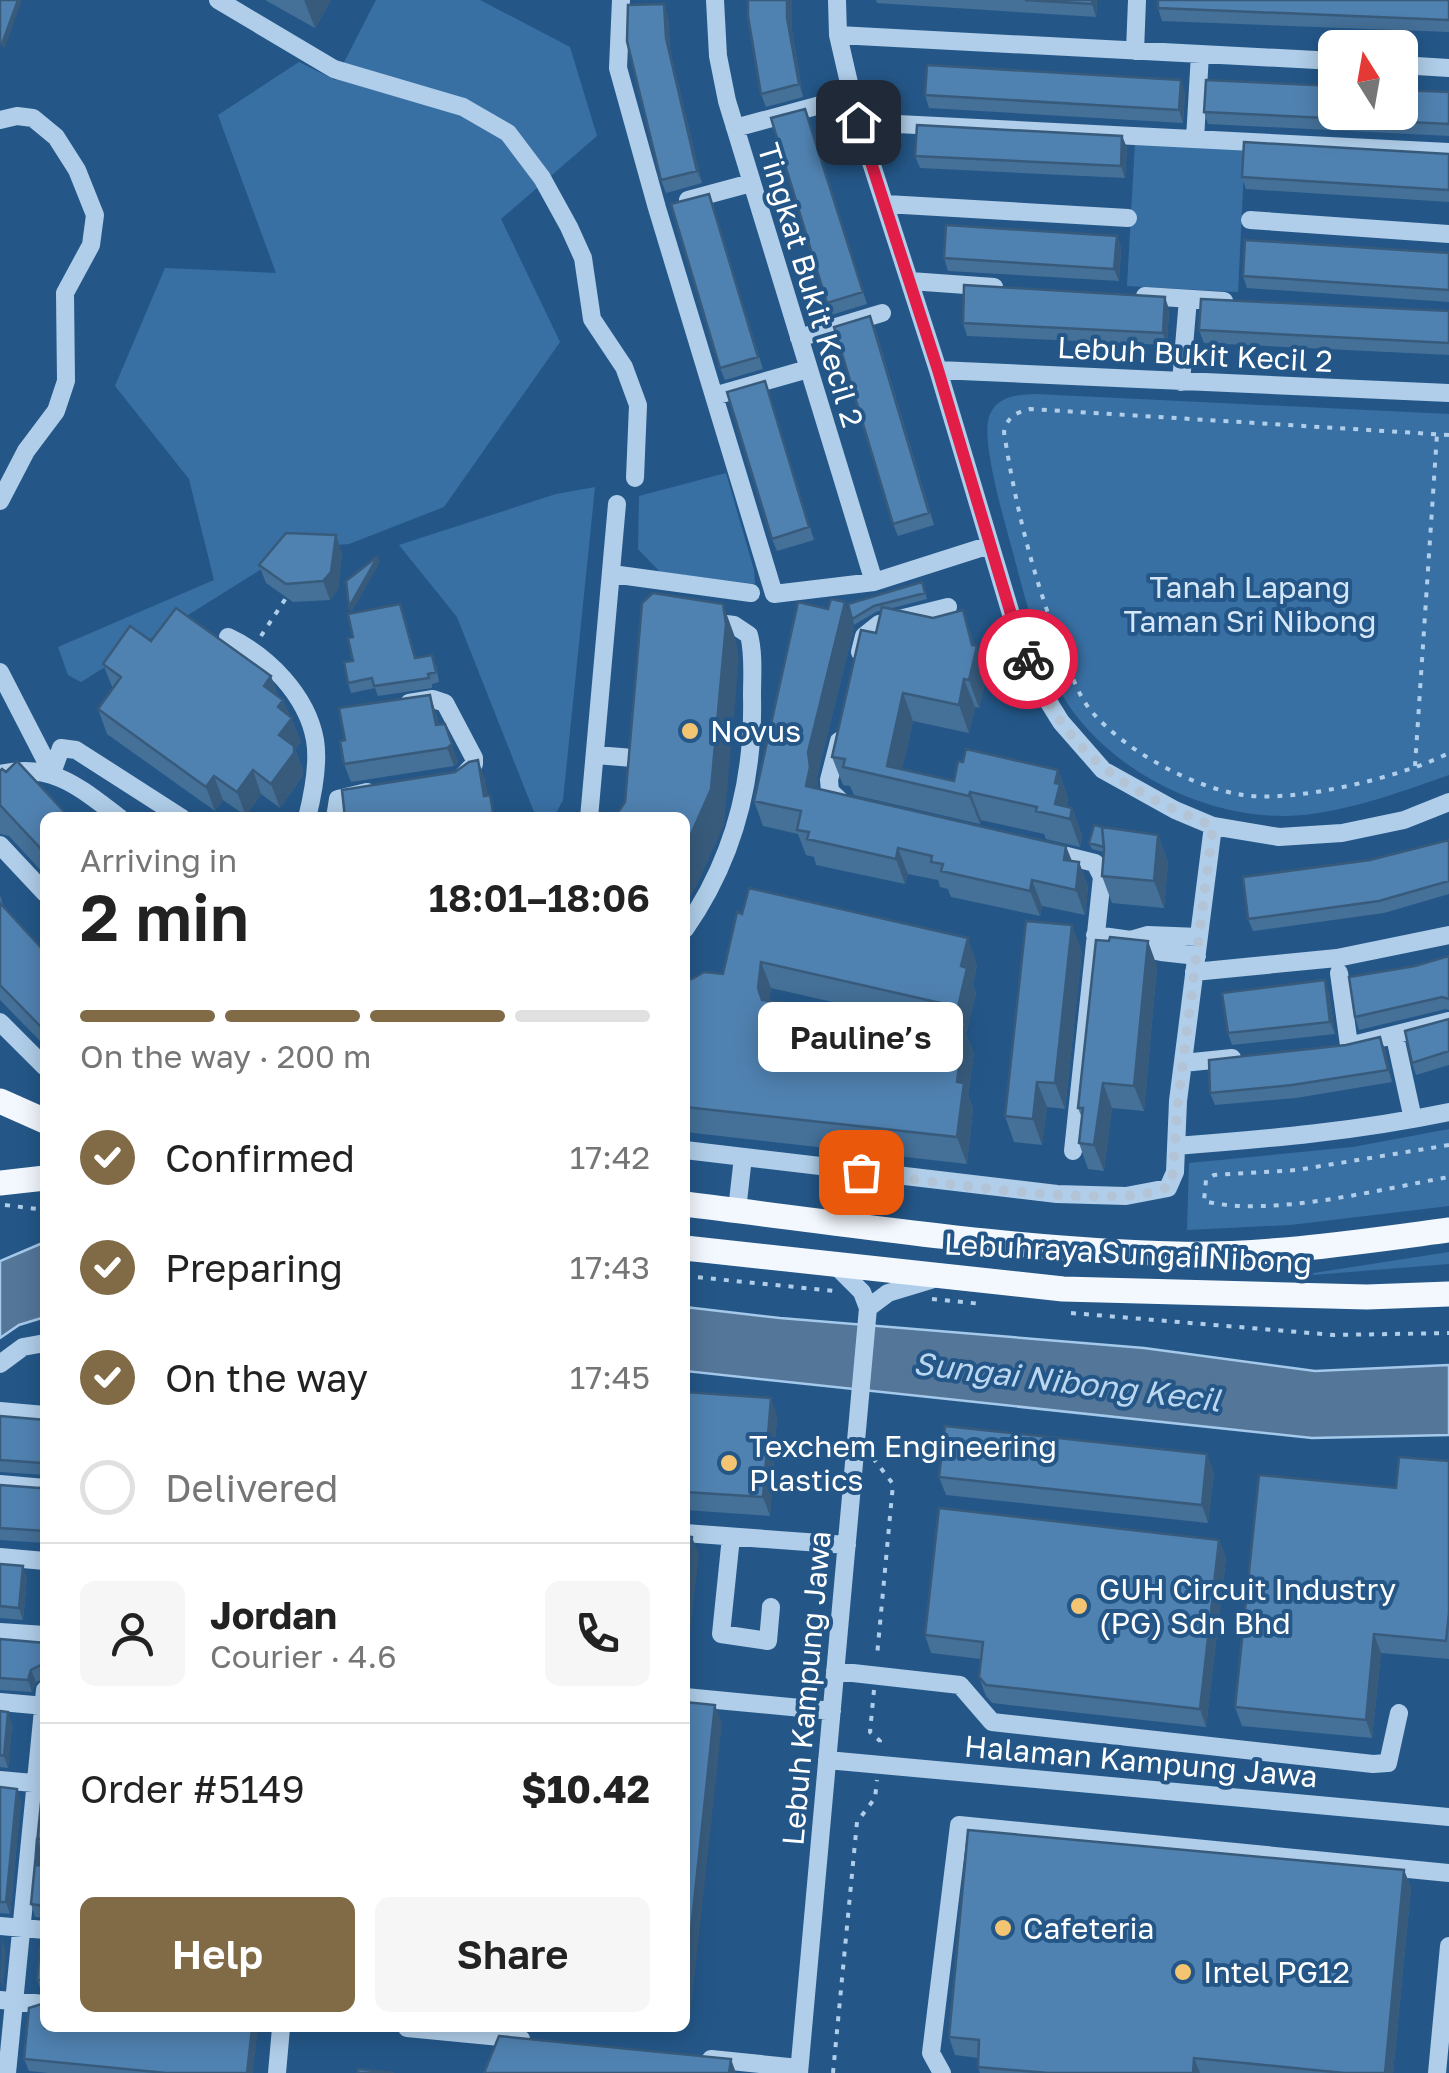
<!DOCTYPE html>
<meta charset="utf-8">
<style>
:root{--surface:#fff;--page:#f6f6f6;--text:#222;--muted:#767676;--line:#e0e0e0;--accent:#806b46}
body{margin:0;font-family:"Golos Text",sans-serif;background:var(--page);color:var(--text);height:100vh;display:flex;flex-direction:column;font-size:38px;white-space:nowrap}
*{box-sizing:border-box;margin:0}
p{font-size:32px;color:var(--muted)}
.icon{flex:none;width:55px;height:55px;fill:none;stroke:currentColor;stroke-width:2;stroke-linecap:round;stroke-linejoin:round}
.map{position:relative;flex:1;overflow:hidden}
.drawer{position:absolute;left:40px;top:812px;width:650px;height:1220px;display:flex;flex-direction:column;background:var(--surface);border-radius:15px;box-shadow:0 5px 25px #0003}
.drawer>*{flex:none}
.needle{width:65px;rotate:349deg}
.buttons{position:absolute;left:1318px;top:30px;display:grid;gap:20px}
.buttons a{display:grid;place-items:center;width:100px;height:100px;border-radius:15px;background:var(--surface);box-shadow:0 5px 25px #0003;font-size:50px}
.pin{position:absolute;display:grid;place-items:center;width:85px;height:85px;color:#fff;margin:-42px;border-radius:20px;box-shadow:0 5px 15px #0006}
.courier{position:absolute;display:grid;place-items:center;width:100px;height:100px;margin:-50px;border:8px solid #e11d48;border-radius:50%;background:#fff;color:#222;box-shadow:0 2px 12px #0007}
.bubble{position:absolute;height:70px;border-radius:15px;background:var(--surface);box-shadow:0 5px 25px #0003;font-size:32px;font-weight:600;line-height:70px;text-align:center}
.headline em{font-style:normal;font-weight:600}
.headline div{display:flex;flex-direction:column-reverse}
.headline{display:flex;align-items:center;justify-content:space-between;height:170px;padding:0 40px}
h1{font-size:65px;font-weight:600;line-height:75px}
.bar{display:grid;grid-template-columns:repeat(4,1fr);gap:15px 10px;align-content:center;height:120px;padding:0 40px}
.bar i{height:12px;border-radius:8px;background:var(--line)}
.bar .selected{background:var(--accent)}
.bar p{grid-column:span 4}
.line{display:flex;align-items:center;gap:25px;padding:0 40px;border-top:2px solid var(--line)}
.line div{flex:1}
.round{display:grid;place-items:center;flex:none;width:105px;height:105px;border-radius:15px;background:var(--page)}
ol{padding:0 40px;list-style:none}
li{display:flex;align-items:center;gap:30px;height:110px}
li p{margin-inline-start:auto}
li .icon{padding:10px;border-radius:50%;background:var(--accent);color:#fff;stroke-width:4}
li:last-child{color:var(--muted)}
li i{width:55px;height:55px;border:5px solid var(--line);border-radius:50%}
.cta{display:flex;gap:20px;margin-top:auto;padding:20px 40px}
.cta a{flex:1;height:115px;border-radius:15px;background:var(--accent);color:#fff;font-size:40px;font-weight:600;line-height:115px;text-align:center}
.cta a+a{background:var(--page);color:var(--text)}
.map>svg:first-child{display:block}
.green{fill:#3970a4}
.water{fill:#547699;stroke:#a4c9ea;stroke-width:2.5}
.lines{fill:none;stroke-linecap:round;stroke-linejoin:round}
.path{stroke:#b0cee9;stroke-width:4;stroke-dasharray:5 8;stroke-linecap:butt}
.minor{stroke:#b0cee9;stroke-width:18}
.major{stroke:#f3f8fe;stroke-width:25}
.wall{fill:#457098;fill-rule:evenodd}
.shaded-wall{fill:#385b7c}
.building{fill:#5082b1;stroke:#385b7c;stroke-width:2.5}
.done{stroke:#b2c4d5;stroke-width:10;stroke-dasharray:0 18}
.route{stroke:#e11d48;stroke-width:12}
.poi-dot{fill:#f3c573;stroke:#245788;stroke-width:4}
.labels{text-anchor:middle;dominant-baseline:central;stroke-width:8;stroke-linejoin:round;paint-order:stroke}
.street-label{font-size:30px;fill:#fff;stroke:#245788}
.park-label{font-size:30px;fill:#d4e6f7;stroke:#245788}
.poi-label{font-size:30px;fill:#fff;stroke:#245788;text-anchor:start}
.water-label{font-size:32px;font-style:italic;fill:#bbd7f0;stroke:#245788}
</style>
<div class="map">
<svg width="1449" height="2073" viewBox="0 0 1449 2073">
<rect width="100%" height="100%" fill="#245788"/>
<!-- green -->
<path class="green" d="M376 0H480L570 47 597 136 501 219 560 342 444 507 349 544 295 548 81 682 68 675 58 647 214 580 189 479 115 386 165 268 276 273 218 115 299 62 335 80Z
M1135 142 1245 148 1238 292 1127 286Z
M1036 394 1449 414V775C1401 792 1338 815 1286 816 1201 817 1104 768 1061 693 1037 649 1025 597 1012 549 1005 522 979 437 990 414 999 395 1018 395 1036 394Z
M726 473 754 570 755 584 660 572 638 549 639 496Z
M595 487 563 800 554 817H536L457 617 399 545 556 494Z
M1449 1129V1206L1290 1225 1187 1230 1189 1163 1353 1147Z
M1449 1252V1264L1288 1277Z"/>
<!-- water -->
<path class="water" d="M45 1242V1317L19 1325 0 1338V1261Z
M685 1307 780 1318 1144 1348 1315 1371 1449 1365V1435L1312 1438 685 1371Z"/>
<g class="lines">
<!-- path -->
<path class="path" d="M1449 435 1030 409C1015 413 1008 416 1004 432 1016 510 1035 585 1065 658 1072 676 1079 697 1092 712 1126 751 1191 787 1243 795 1295 803 1402 777 1449 753
M261 636 286 598
M1415 766 1437 434
M1449 1145 1297 1170 1214 1175 1206 1180 1204 1201C1271 1218 1380 1189 1449 1177
M5 1205 45 1210
M685 1276 835 1291
M932 1299 982 1304
M1071 1313 1334 1335 1449 1333
M873 1458 893 1484 877 1656
M874 1690 870 1732 880 1741V1746
M833 2073 857 1822 875 1798 877 1780"/>
<!-- minor -->
<path class="minor" d="M218 0 334 69 463 107 508 133 542 178 569 227 583 258 592 319 624 367 638 405 635 478
M621 0 618 68 657 208 774 594 874 582 990 545
M715 0 718 56 727 101 874 582
M837 0 838 35 858 122 938 370 1014 624 1038 685 1061 722 1103 770 1175 810 1213 826 1279 837 1342 833 1404 820 1449 802
M838 35 1335 61
M1135 51 1137 0
M1400 65 1449 68
M0 120 17 116 33 118 56 137 77 170 95 215 91 245 65 293 66 381 56 411 26 451 0 501
M858 122 1449 152
M735 128 824 104
M1195 139 1200 54
M688 200 751 183
M886 204 1128 218
M1250 220 1449 234
M910 281 994 287
M1145 296 1224 301
M799 338 882 313
M938 370 1449 393
M1181 382 1188 299
M714 396 808 369
M612 574 751 593
M228 637C267 655 307 695 315 740 319 764 313 794 307 818
M860 652 864 636 879 624 948 607
M0 672 52 773
M409 703 433 699 445 703 474 758V764L462 777
M839 741 829 780 830 791 846 806
M596 755 633 758
M52 773 61 748 76 750 182 818
M0 774C53 762 80 788 120 818
M335 818 338 799 367 792
M589 818 617 504
M0 845 45 893
M1047 851 1095 863 1102 877 1073 1151
M685 929C734 859 754 781 752 696 752 676 754 654 749 635L734 625 710 622
M1095 935 1131 940 1145 949 1161 952 1197 956
M1131 940 1148 935 1199 937
M1194 972 1337 958 1449 935
M1339 973 1349 1045
M0 1022 45 1067
M1395 1037 1413 1119
M1357 1044 1449 1021
M1183 1063 1232 1058
M1176 1146C1268 1139 1358 1131 1449 1112
M685 1150 1057 1194 1126 1196 1168 1188 1175 1172 1178 1101 1213 826
M737 1210 743 1157
M868 1308 888 1293 931 1280
M0 1364 23 1347 45 1343
M0 1411 45 1415
M0 1484 45 1488
M685 1533 847 1545
M731 1537 721 1634 768 1641 771 1607
M0 1557 45 1561
M0 1632 45 1635
M835 1671 960 1685 992 1722 1373 1764 1388 1763 1399 1713
M685 1697 832 1711
M0 1702 45 1706
M827 1760 1449 1817
M0 1780 44 1784
M0 1926 45 1930
M0 2000 45 2004
M407 2028 521 2039
M711 2059 799 2068
M7 2073 45 1690
M277 2073 281 2028
M799 2073 868 1308 862 1292 835 1265
M942 2073 931 2053 959 1825 1449 1873
M1437 2073 1449 1946"/>
<!-- major -->
<path class="major" d="M0 1101 45 1121
M0 1183 45 1178
M685 1204C848 1224 1012 1250 1177 1254 1267 1256 1359 1242 1449 1230
M685 1248 1063 1289 1367 1297 1449 1294"/>
</g>
<!-- wall -->
<path class="wall" d="M265 0H331L315 28Z
M748 0H792V30L803 97 766 107 761 94Z
M876 0H1097L1096 17 877 3Z
M1449 0V32L1162 21 1158 8Z
M668 16 670 50 702 183 666 193 661 180Z
M1185 92 1183 123 929 108 925 95Z
M1449 92V136L1208 124 1204 112Z
M809 121 867 304 831 315 827 303Z
M1122 136 1127 148 1125 178 920 168 915 156Z
M1449 154V202L1246 189 1242 177Z
M713 206 763 369 725 380 720 368Z
M1117 236 1121 248 1119 281 948 271 944 258Z
M1449 253V302L1247 288 1243 276Z
M1169 309 1167 345 967 336 963 323Z
M1449 311V355L1204 343 1199 330Z
M875 328 934 525 898 536 893 524Z
M769 393 814 540 777 551 772 539Z
M342 553 338 590 330 600 293 602 266 583 259 565Z
M380 562 351 613 403 614 415 658 436 665 439 682 432 684V688L378 696 375 688 351 693 348 683 353 661V637L351 613Z
M922 582 927 599 889 609 975 646 987 674 979 708 975 707 969 733 913 721 902 769 954 781 1058 770 1068 798 1067 803 1068 807 1072 808 1082 836 1080 847 1046 839 1044 834 981 820 980 824 854 795 850 786 843 785 832 757 876 633 882 610 876 612 854 625 848 604Z
M854 627 817 777 818 788 1079 862 1088 887 1085 915 1042 906 1040 916 951 897 948 889 940 887 938 880 908 874 905 884 816 865 814 857 806 855 798 834 763 826 754 801Z
M151 641 278 696 283 700 301 742 295 749 303 771 302 777 280 808 261 794 246 816 223 800 215 811 107 734 98 709 113 689 103 664Z
M436 713 439 725 458 762 454 766 351 782 344 764Z
M0 771 45 818V875L9 836 0 834Z
M1158 835 1168 862 1164 908 1112 903 1102 876 1104 852 1092 849 1089 843Z
M1449 840V894L1384 913 1253 931 1248 919 1370 860Z
M0 895 4 908 45 952V1046L0 1000Z
M737 912 977 965 973 984 976 994 966 1033 974 1053 968 1095 973 1109 967 1164 685 1132V979H692L723 974ZM771 988 907 1019 769 1001Z
M1082 951 1065 1109 1047 1107 1042 1145 1014 1142 1005 1116Z
M1449 956V1010L1446 1009 1359 1030 1355 1017 1415 966Z
M1157 966 1144 1111 1112 1108 1104 1171 1088 1169 1079 1143 1082 1118 1078 1108Z
M1329 992 1335 1034 1232 1045 1228 1033Z
M1449 1019V1065L1416 1075 1412 1063Z
M1385 1049 1392 1082 1296 1098 1215 1105 1210 1093Z
M685 1392 777 1416 770 1516 685 1510Z
M0 1416 45 1420V1475L0 1472Z
M1449 1461V1659L1381 1653 1372 1738 1242 1726 1235 1707 1396 1488Z
M1214 1472 1208 1523 946 1495 939 1477Z
M0 1485 39 1488 45 1486V1543L0 1540Z
M1219 1540 1226 1558 1206 1727 992 1703 986 1696 979 1677 981 1659 931 1653 925 1635Z
M0 1564 27 1578 23 1620 0 1618Z
M0 1639 45 1643V1678L36 1682 32 1692 0 1690Z
M0 1711 12 1724 8 1768 0 1767Z
M0 1787 21 1801 10 1914 0 1913Z
M42 1793 45 1794V1851H42L40 1866H45V1918L35 1917 31 1904Z
M1404 1870 1411 1888 1393 2073H980L978 2067V2058L955 2055 949 2037Z
M45 1947V1992L41 1991 37 1979Z
M24 2059 253 2073H48L29 2071Z"/>
<!-- shaded-wall -->
<path class="shaded-wall" d="M18 0H22L4 50 2 44Z
M304 0H331L315 28Z
M787 0H792V30L803 97 799 84 787 18Z
M1092 0H1097L1096 17 1092 4Z
M664 4 668 16 670 50 702 183 697 171 666 38Z
M1181 80 1185 92 1183 123 1179 110Z
M1122 136 1127 148 1125 178 1121 166Z
M1117 236 1121 248 1119 281 1114 269Z
M1165 297 1169 309 1167 345 1163 333Z
M336 535 342 553 338 590 330 600 323 581Z
M378 556 380 562 351 613 349 607Z
M845 602 854 627 817 777 819 792 806 786 808 752Z
M723 604 736 640 739 659 724 825 697 885 685 905V848Z
M963 610 976 649 977 646 987 674 979 708 969 680Z
M271 676 280 700 264 686Z
M964 679 975 707 969 733 959 705Z
M903 693 913 721 900 780 887 766Z
M430 695 436 713 443 744 436 725Z
M283 700 301 742 295 749 303 771 302 777 280 808 271 784 279 735 278 707Z
M445 724 458 762 454 766 447 748Z
M478 760 485 779 491 814 484 796Z
M253 770 261 794 246 816 237 792Z
M1058 770 1068 798 1067 803 1070 811 1055 804V783Z
M214 776 223 800 215 811 206 787Z
M970 792 981 820 980 824 969 796Z
M1072 808 1082 836 1080 847 1070 819Z
M1158 835 1168 862 1164 908 1154 881Z
M1066 846 1076 871 1064 860Z
M898 848 908 874 905 884 896 859Z
M1079 862 1088 887 1085 915 1076 890Z
M1032 880 1042 906 1040 916 1030 891Z
M1072 925 1082 951 1065 1109 1055 1083Z
M968 938 977 965 973 984 976 994 967 1033 958 1007 961 966Z
M1148 941 1157 966 1144 1111 1134 1086Z
M761 962 771 988 768 1015 758 988Z
M1325 980 1329 992 1335 1034 1330 1022Z
M964 1027 974 1053 968 1095 973 1109 967 1164 957 1137V1082Z
M1380 1037 1385 1049 1392 1082 1388 1070Z
M1037 1082 1047 1107 1042 1145 1033 1119Z
M1103 1083 1112 1108 1104 1171 1094 1145Z
M771 1398 777 1416 770 1516 763 1497Z
M1207 1454 1214 1472 1208 1523 1202 1505Z
M692 1537 699 1555 686 1667 685 1663V1602Z
M1219 1540 1226 1558 1206 1727 1200 1709Z
M23 1566 27 1578 23 1620 19 1608Z
M1374 1634 1381 1653 1372 1738 1366 1720Z
M31 1670 36 1682 32 1692 28 1680Z
M715 1705 722 1723 689 2027 685 2015V1987Z
M8 1712 12 1724 8 1768 4 1756Z
M17 1789 21 1801 10 1914 6 1902Z
M37 1839 42 1851 39 1877 35 1865Z
M1404 1870 1411 1888 1393 2073H1385Z
M2 1939 6 1953 3 1988 0 1980Z
M252 2028H258L253 2073H247Z
M1194 2058 1200 2073H1193Z
M731 2059 736 2073H729Z"/>
<!-- building -->
<path class="building" d="M0 0H18L2 44 0 43Z
M748 0H787V18L799 84 761 94 748 16Z
M1025 0H1092V4Z
M1158 0H1449V20L1158 8Z
M664 4 666 38 697 171 661 180 627 41 628 5Z
M927 65 1181 80 1179 110 925 95Z
M1206 80 1335 86V112H1400V90L1449 92V124L1204 112Z
M805 109 863 292 827 303 771 118Z
M917 125 1122 136 1121 166 915 156Z
M1244 142 1449 154V190L1242 177Z
M709 194 758 357 720 368 671 204Z
M946 225 1117 236 1114 269 944 258Z
M1245 240 1449 253V290L1243 276Z
M964 285 1165 297 1163 333 963 323Z
M1201 299 1449 311V343L1199 330Z
M870 316 929 513 893 524 834 327Z
M765 381 809 527 772 539 727 392Z
M286 533 336 535 331 572 323 581 286 584 259 565Z
M378 556 349 607 346 581Z
M922 582 925 593 874 606 852 619 848 604Z
M653 593 723 604 726 624 711 789 685 848V818H614L625 802 642 603Z
M831 599 845 602 808 752 810 767 806 786 1066 846 1064 860 1079 862 1076 890 1032 880 1030 891 941 871 943 864 931 862 932 856 898 848 896 859 807 839 809 832 797 830 801 811 754 801 798 602 828 609Z
M400 604 415 658 432 655 436 672 428 674 429 678 374 686 372 678 348 683 344 662 353 661 348 638 353 637 348 614Z
M882 607 933 618 963 610 972 645 977 646 969 680 964 679 959 705 903 693 887 766 954 781 958 761 963 762 966 749 1058 770 1055 783 1060 784 1055 804 1072 808 1070 819 1036 811 1037 807 970 792 969 796 843 767 845 759 832 757 861 630 876 633Z
M176 608 271 676 264 686 283 700 278 707 292 718 279 735 294 746V753L271 784 253 770 237 792 214 776 206 787 98 709 121 677 103 664 130 626 151 641Z
M430 695 436 725 445 724 452 744 447 748 344 764 340 741 345 740 339 708Z
M478 760 484 796 490 795 494 818H345L342 790 455 772 469 762Z
M17 761 70 818H45V859L41 849 0 805V771L2 769 6 772Z
M1094 825 1106 828 1102 827 1104 847 1089 843Z
M1102 827 1158 835 1154 881 1102 876 1104 850Z
M1449 840V881L1379 901 1248 919 1243 877 1370 860Z
M749 888 968 938 961 966 967 968 958 1007 761 962 758 988 762 1000 964 1027 957 1082 964 1083 957 1137 685 1107V979H692L704 972 723 974 737 912 742 914Z
M0 903 45 952V1031L0 985Z
M1026 921 1072 925 1055 1083 1037 1082 1033 1119 1005 1116Z
M1110 937 1148 941 1134 1086 1103 1083 1094 1145 1079 1143 1083 1108H1078L1096 940 1109 941Z
M1449 956V999L1442 997 1355 1017 1349 977 1415 966Z
M1325 980 1330 1022 1228 1033 1222 993Z
M1449 1019V1051L1412 1063 1405 1031Z
M1380 1037 1388 1070 1292 1085 1210 1093 1209 1060 1346 1045Z
M685 1392 771 1398 763 1497 685 1492Z
M0 1416 45 1420V1466L42 1463 0 1460Z
M945 1426 1207 1454 1202 1505 939 1477Z
M1399 1457 1449 1461V1613L1446 1641 1374 1634 1366 1720 1235 1707 1259 1475 1396 1488Z
M0 1485 39 1488 45 1486V1531L0 1528Z
M939 1508 1219 1540 1200 1709 986 1685 979 1677 983 1642 925 1635Z
M685 1536 692 1537 685 1602Z
M0 1564 23 1566 19 1608 0 1606Z
M0 1639 45 1643V1668L41 1665 31 1670 28 1680 0 1678Z
M685 1702 715 1705 685 1987Z
M0 1711 8 1712 4 1756 0 1755Z
M0 1787 17 1789 6 1902H0Z
M42 1793 45 1794V1839H37L35 1865 45 1866V1906L31 1904Z
M968 1830 1404 1870 1385 2073H1344L1194 2058 1193 2073H1048L978 2067 979 2040 949 2037Z
M40 1947H45V1981L37 1979Z
M45 2003V2028H252L247 2073H166L24 2059 29 2008Z
M499 2036 731 2059 729 2073H484Z
M358 2069 394 2073H358Z"/>
<g class="lines">
<!-- done -->
<path class="done" d="M861 1172C916 1179 1135 1215 1172 1184L1178 1101 1213 826C1120 788 1067 756 1028 659"/>
<!-- route -->
<path class="route" d="M858 122 938 370 1014 624 1028 659"/>
</g>
<!-- markers -->
<g class="poi-dot">
<circle cx="690" cy="731" r="10"/>
<circle cx="729" cy="1463" r="10"/>
<circle cx="1079" cy="1606" r="10"/>
<circle cx="1003" cy="1928" r="10"/>
<circle cx="1183" cy="1972" r="10"/>
</g>
<g class="labels">
<!-- street labels -->
<g class="street-label">
<text transform="translate(811 285) rotate(73)">Tingkat Bukit Kecil 2</text>
<text transform="translate(1195 354) rotate(3)">Lebuh Bukit Kecil 2</text>
<text transform="translate(1128 1253) rotate(3)">Lebuhraya Sungai Nibong</text>
<text transform="translate(806 1688) rotate(-85)">Lebuh Kampung Jawa</text>
<text transform="translate(1141 1761) rotate(5)">Halaman Kampung Jawa</text>
</g>
<!-- park labels -->
<g class="park-label">
<text x="1250" y="587">Tanah Lapang<tspan x="1250" dy="34">Taman Sri Nibong</tspan></text>
</g>
<!-- poi labels -->
<g class="poi-label">
<text x="710" y="731">Novus</text>
<text x="749" y="1446">Texchem Engineering<tspan x="749" dy="34">Plastics</tspan></text>
<text x="1099" y="1589">GUH Circuit Industry<tspan x="1099" dy="34">(PG) Sdn Bhd</tspan></text>
<text x="1023" y="1928">Cafeteria</text>
<text x="1203" y="1972">Intel PG12</text>
</g>
<!-- water labels -->
<g class="water-label">
<text transform="translate(1067 1381) rotate(7)">Sungai Nibong Kecil</text>
</g>
</g>
</svg>
<div class="buttons">
<a><svg class="needle" viewBox="-14 -14 28 28"><path d="M0-13l5 13h-10z" fill="#e53935"/><path d="M0 13l5-13h-10z" fill="#767676"/></svg></a>
</div>
<div class="pin" style="left:861px;top:1172px;background:#ea580c"><svg class="icon" aria-label="bag" viewBox="0 0 24 24"><path d="M5 8h14l-1 12H6zM9 8a3 3 0 0 1 6 0"/></svg></div>
<div class="pin" style="left:858px;top:122px;background:#1f2937"><svg class="icon" aria-label="home" viewBox="0 0 24 24"><path d="M3 11l9-7 9 7M6 9v11h12V9"/></svg></div>
<div class="courier" style="left:1028px;top:659px"><svg class="icon" aria-label="bike" viewBox="0 0 24 24"><circle cx="6" cy="16" r="4"/><circle cx="18" cy="16" r="4"/><path d="M6 16l4-8h5l3 8M10 8l3 8H6M13 5h3"/></svg></div>
<div class="bubble" style="left:758px;top:1002px;width:205px">Pauline’s</div>
<section class="drawer">
<div class="headline"><div><h1>2 min</h1><p>Arriving in</p></div><em>18:01–18:06</em></div>
<div class="bar"><i class="selected"></i><i class="selected"></i><i class="selected"></i><i></i><p>On the way · 200 m</p></div>
<ol>
<li><svg class="icon" aria-label="check" viewBox="0 0 24 24"><path d="M5 12l5 5 9-10"/></svg>Confirmed<p>17:42</p></li>
<li><svg class="icon" aria-label="check" viewBox="0 0 24 24"><path d="M5 12l5 5 9-10"/></svg>Preparing<p>17:43</p></li>
<li><svg class="icon" aria-label="check" viewBox="0 0 24 24"><path d="M5 12l5 5 9-10"/></svg>On the way<p>17:45</p></li>
<li><i></i>Delivered</li>
</ol>
<div class="line" style="height:180px"><a class="round"><svg class="icon" aria-label="person" viewBox="0 0 24 24"><circle cx="12" cy="8" r="4"/><path d="M4 21q1-7 8-7t8 7"/></svg></a><div><b>Jordan</b><p>Courier · 4.6</p></div><a class="round"><svg class="icon" aria-label="phone" viewBox="0 0 24 24"><path d="M5 4h4l2 5-3 2q2 4 5 5l2-3 5 2v4C11 20 4 13 5 4z"/></svg></a></div>
<div class="line" style="height:130px"><div>Order #5149</div><b>$10.42</b></div>
<div class="cta"><a>Help</a><a>Share</a></div>
</section>
</div>
